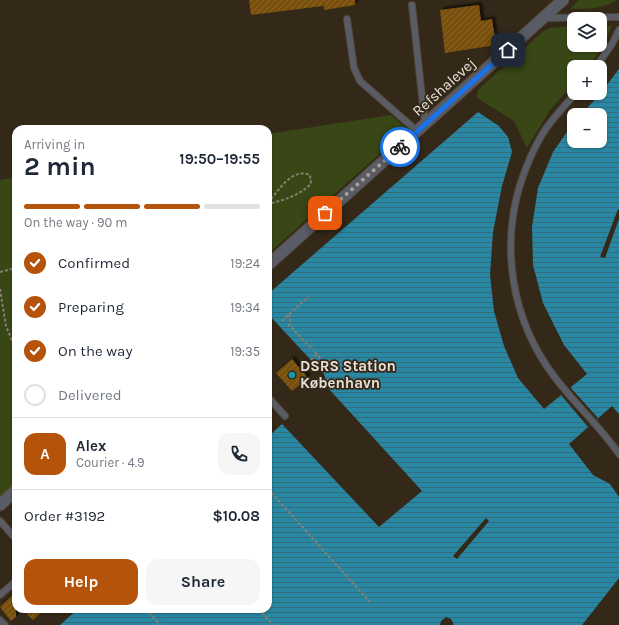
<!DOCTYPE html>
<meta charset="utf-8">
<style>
:root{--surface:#fff;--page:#f6f6f7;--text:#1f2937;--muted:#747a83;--line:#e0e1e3;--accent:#b45309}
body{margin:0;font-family:Karla,sans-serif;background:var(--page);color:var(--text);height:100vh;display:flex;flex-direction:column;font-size:15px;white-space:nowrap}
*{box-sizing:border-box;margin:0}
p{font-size:13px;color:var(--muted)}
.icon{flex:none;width:22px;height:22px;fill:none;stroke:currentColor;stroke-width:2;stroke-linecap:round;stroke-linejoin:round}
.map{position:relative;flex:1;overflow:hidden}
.sheet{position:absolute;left:12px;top:125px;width:260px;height:488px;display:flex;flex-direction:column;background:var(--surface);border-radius:12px;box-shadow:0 1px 3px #0004}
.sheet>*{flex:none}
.tools{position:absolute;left:567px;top:12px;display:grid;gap:8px}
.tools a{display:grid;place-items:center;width:40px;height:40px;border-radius:8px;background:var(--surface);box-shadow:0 1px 3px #0004;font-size:20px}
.pin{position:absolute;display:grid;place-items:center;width:34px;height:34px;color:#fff;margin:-17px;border-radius:8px;box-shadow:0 2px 6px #0006}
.courier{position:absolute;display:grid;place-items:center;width:40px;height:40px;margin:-20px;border:3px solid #1a73e8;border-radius:50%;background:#fff;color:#222;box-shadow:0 1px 5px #0007}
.headline em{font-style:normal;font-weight:700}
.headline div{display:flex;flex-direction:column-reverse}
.headline{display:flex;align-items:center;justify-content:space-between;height:68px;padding:0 12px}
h1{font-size:26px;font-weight:700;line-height:30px}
.bar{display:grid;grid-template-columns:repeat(4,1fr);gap:6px 4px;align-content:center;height:48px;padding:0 12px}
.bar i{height:5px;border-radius:3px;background:var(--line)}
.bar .on{background:var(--accent)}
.bar p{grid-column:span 4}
.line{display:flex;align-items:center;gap:10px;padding:0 12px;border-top:1px solid var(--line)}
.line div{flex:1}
.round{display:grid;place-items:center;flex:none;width:42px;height:42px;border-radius:12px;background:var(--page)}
ol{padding:0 12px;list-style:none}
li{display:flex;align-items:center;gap:12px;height:44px}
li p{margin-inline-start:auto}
li .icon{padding:4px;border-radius:50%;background:var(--accent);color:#fff;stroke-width:4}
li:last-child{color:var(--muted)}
li i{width:22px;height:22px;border:2px solid var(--line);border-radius:50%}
.cta{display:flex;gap:8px;margin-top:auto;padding:8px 12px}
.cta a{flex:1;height:46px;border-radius:12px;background:var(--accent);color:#fff;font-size:16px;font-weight:700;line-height:46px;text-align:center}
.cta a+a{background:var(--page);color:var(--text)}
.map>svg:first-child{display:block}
.grass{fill:#384715}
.water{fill:url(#water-rules)}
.pier{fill:#342818}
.building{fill:url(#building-hatch);filter:url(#shadow)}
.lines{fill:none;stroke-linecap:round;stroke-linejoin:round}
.service-casing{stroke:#514637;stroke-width:8}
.minor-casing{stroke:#514637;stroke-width:13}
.path{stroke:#897f72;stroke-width:2;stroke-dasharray:3 2;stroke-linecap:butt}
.service{stroke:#5a5c65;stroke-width:6}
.minor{stroke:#5a5c65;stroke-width:11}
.done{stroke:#aaa094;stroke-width:4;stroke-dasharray:0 7.2}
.route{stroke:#1a73e8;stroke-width:5}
.culture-dot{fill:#0f9aa8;stroke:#342818;stroke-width:1.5}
.labels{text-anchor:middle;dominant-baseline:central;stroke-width:3.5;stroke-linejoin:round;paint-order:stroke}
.street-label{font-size:15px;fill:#e9e1d7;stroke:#342818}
.poi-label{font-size:15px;font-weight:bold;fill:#e9e1d7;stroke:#342818;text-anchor:start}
</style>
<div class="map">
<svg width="619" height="625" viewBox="0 0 619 625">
<defs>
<pattern id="water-rules" width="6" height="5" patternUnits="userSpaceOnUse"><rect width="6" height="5" fill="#2887a2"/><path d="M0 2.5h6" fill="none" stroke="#346c7b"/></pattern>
<pattern id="building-hatch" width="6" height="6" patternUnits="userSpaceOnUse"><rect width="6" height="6" fill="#784f09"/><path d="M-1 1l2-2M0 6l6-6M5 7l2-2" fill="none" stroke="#8b682c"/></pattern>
<filter id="shadow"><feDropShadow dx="3" dy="-3" stdDeviation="1" flood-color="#0009"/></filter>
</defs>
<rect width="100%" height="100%" fill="#342818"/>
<!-- grass -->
<path class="grass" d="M579 0H617C603 9 586 9 570 9Z
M600 25 612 26 602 48 588 67H574V83L550 110 527 148 514 121 477 98 478 90 541 33 550 28 574 26V45H600Z
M391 115 407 129 268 254V134Z
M16 177V483L0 497V180Z"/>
<!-- water -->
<path class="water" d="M619 69V414L612 406 569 444 593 475 610 484 619 497V578L582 625H454L451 619 446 617 441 621 440 625H60L78 609H268V437L282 424 379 527 422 491 328 388 324 374 268 314V294L478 112 499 126 508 137 512 152 502 186 493 232 490 275 494 311 504 346 518 378 544 409 587 374 564 345 543 303 533 265 532 227 538 188 553 152 574 122V141H600V115H581L599 95Z"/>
<!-- pier -->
<path class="pier" d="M618 209 619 210V219L605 258 600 257Z
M570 387 598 418 588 427 561 395Z
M486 518 489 521 457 559 453 556Z"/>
<!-- building -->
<path class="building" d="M249 0H355V5L324 10 323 1V6L251 15Z
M479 5 481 21 492 19 496 45 445 53 440 10Z
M292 359 308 378 292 391 276 373Z
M16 592V617L11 621 0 607Z
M22 609H45L33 620Z"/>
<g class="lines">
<!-- service casing -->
<g class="service-casing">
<path id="service" d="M412 5 425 124
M545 18 619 17
M347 19 354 68 360 81 417 131
M596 67 612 44 619 30
M576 93C565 105 554 117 545 130 537 142 531 155 526 168 500 233 508 307 546 365 567 397 597 422 619 454
M268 397 285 416
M0 521 16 539
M0 595 16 581
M0 620 5 625"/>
</g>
<!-- minor casing -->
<g class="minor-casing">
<path id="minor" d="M268 265 563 0
M0 505 16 490"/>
</g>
<!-- path -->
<path class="path" d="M268 203C278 191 292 167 310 175L311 184C298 196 284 200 268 204
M0 272 16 268
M0 289 6 326 16 350
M288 315 291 318 289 325 313 350
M282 321 309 296
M315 352 330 370
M311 360 317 354
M268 489 370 602
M146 609 160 625
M259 609 273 625"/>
<!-- service -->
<use href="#service" class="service"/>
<!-- minor -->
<use href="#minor" class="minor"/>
</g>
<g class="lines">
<!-- done -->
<path class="done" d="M325 213 400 147"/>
<!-- route -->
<path class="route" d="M400 147 508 50"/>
</g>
<!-- markers -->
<circle class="culture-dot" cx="292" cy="375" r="4"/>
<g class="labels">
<!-- street labels -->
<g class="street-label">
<text transform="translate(444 87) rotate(-42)">Refshalevej</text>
</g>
<!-- poi labels -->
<g class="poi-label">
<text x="300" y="366">DSRS Station<tspan x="300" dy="17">København</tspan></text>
</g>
</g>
</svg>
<div class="tools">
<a><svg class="icon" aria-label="layers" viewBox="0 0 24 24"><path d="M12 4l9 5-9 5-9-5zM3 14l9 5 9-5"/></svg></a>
<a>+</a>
<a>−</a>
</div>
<div class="pin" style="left:325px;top:213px;background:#ea580c"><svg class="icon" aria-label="bag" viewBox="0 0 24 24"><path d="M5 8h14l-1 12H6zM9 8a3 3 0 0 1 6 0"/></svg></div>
<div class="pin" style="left:508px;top:50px;background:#1f2937"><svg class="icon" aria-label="home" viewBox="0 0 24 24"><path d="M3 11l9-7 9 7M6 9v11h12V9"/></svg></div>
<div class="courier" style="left:400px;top:147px"><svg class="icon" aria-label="bike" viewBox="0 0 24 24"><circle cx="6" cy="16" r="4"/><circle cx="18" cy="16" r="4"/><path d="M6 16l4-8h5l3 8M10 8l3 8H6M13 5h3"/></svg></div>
<section class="sheet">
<div class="headline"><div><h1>2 min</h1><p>Arriving in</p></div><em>19:50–19:55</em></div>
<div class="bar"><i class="on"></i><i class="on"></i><i class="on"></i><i></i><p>On the way · 90 m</p></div>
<ol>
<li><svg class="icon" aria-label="check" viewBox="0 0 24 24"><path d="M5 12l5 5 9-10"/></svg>Confirmed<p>19:24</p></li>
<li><svg class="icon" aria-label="check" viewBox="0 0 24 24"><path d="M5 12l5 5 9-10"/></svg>Preparing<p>19:34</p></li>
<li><svg class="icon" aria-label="check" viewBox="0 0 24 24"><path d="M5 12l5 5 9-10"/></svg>On the way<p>19:35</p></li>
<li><i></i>Delivered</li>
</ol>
<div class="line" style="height:72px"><b class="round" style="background:var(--accent);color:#fff">A</b><div><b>Alex</b><p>Courier · 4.9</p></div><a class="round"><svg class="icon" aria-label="phone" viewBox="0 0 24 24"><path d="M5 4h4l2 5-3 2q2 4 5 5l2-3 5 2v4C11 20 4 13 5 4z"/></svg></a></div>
<div class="line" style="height:52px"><div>Order #3192</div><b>$10.08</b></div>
<div class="cta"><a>Help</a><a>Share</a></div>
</section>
</div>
